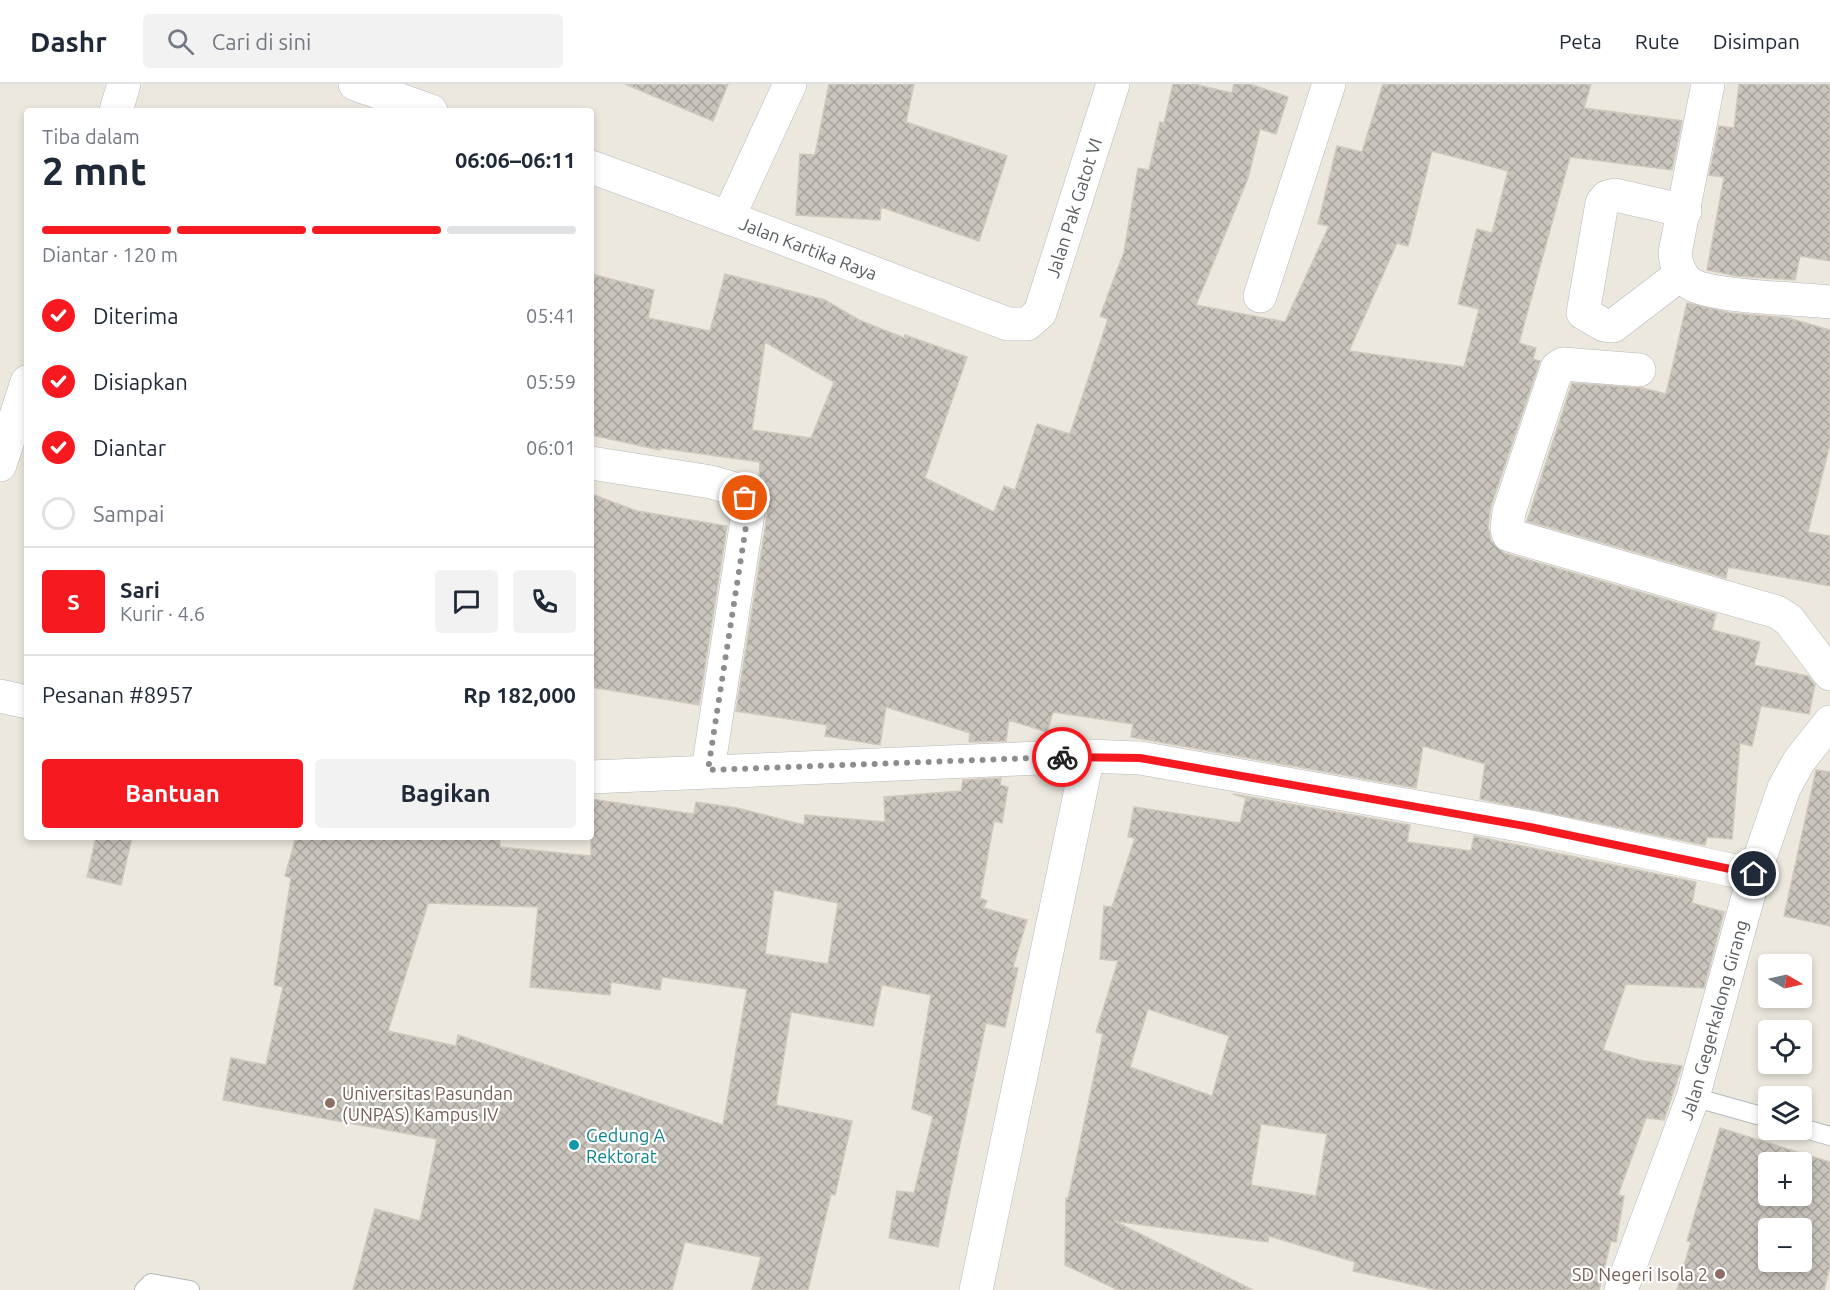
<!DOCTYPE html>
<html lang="id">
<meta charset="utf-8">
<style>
:root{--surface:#fff;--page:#f2f2f3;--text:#1f2937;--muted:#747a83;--line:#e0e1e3;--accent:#f61a20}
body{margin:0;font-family:Ubuntu,sans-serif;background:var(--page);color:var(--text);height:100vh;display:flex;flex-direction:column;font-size:22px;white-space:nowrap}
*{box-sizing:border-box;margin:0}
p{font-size:20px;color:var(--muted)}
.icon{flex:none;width:33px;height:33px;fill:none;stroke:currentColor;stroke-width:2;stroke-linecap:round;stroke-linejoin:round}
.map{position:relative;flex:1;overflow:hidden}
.side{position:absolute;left:24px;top:24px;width:570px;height:732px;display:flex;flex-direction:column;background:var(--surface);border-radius:6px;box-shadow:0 3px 9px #0003}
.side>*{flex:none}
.needle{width:39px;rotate:99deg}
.buttons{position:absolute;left:1758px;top:870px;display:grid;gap:12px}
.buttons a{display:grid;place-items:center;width:54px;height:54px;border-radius:6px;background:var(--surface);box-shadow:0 3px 9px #0003;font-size:30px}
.pin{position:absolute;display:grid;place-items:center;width:51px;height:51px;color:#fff;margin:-26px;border:3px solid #fff;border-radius:50%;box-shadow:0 2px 6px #0007}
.courier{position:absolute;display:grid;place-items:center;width:60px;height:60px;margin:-30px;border:4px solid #f61a20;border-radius:50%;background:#fff;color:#222;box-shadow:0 2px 8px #0007}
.overview em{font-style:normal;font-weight:700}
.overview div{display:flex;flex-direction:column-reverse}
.overview{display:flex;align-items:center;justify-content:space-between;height:102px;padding:0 18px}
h1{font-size:39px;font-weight:700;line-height:45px}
.bar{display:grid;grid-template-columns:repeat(4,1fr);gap:9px 6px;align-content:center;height:72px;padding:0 18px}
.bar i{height:8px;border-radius:4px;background:var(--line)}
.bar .selected{background:var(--accent)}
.bar p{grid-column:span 4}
.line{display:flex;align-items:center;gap:15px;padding:0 18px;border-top:2px solid var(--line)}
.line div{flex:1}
.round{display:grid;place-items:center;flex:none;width:63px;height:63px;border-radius:6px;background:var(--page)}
ol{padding:0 18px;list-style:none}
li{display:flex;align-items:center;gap:18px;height:66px}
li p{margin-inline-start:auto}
li .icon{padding:6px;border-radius:50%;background:var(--accent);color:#fff;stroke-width:4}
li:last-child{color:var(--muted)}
li i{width:33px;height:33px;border:3px solid var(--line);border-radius:50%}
.button{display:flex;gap:12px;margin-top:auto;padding:12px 18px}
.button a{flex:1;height:69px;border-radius:6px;background:var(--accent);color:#fff;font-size:24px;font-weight:700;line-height:69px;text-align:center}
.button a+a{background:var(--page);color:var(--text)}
header{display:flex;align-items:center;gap:36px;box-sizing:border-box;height:84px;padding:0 30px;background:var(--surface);border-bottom:2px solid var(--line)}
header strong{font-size:28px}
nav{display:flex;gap:33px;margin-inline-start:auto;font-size:21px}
.search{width:420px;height:54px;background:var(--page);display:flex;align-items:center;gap:15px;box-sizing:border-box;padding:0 21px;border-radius:6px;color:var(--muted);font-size:22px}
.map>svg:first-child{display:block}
.building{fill:url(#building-cross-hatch);stroke:#d1c8bc;stroke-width:1.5;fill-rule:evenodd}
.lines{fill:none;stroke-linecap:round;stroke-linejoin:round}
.lane-casing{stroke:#b4b8bd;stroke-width:20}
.street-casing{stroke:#b4b8bd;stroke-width:34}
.secondary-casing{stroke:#b2b7bd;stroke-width:34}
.lane{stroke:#fff;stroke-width:18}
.street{stroke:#fff;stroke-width:33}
.secondary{stroke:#fff;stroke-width:33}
.done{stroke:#8b8e8d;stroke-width:6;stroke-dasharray:0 10.8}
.route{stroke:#f61a20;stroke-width:8}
.education-dot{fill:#8d6e63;stroke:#fff;stroke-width:2}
.culture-dot{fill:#0f9aa8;stroke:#fff;stroke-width:2}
.labels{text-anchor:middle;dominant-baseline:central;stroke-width:4.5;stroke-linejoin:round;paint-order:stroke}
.street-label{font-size:18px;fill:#575d61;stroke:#fff}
.education-label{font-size:18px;fill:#785e54;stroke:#fff;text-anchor:start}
.culture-label{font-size:18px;fill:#0d838f;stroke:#fff;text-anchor:start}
</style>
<header>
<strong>Dashr</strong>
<div class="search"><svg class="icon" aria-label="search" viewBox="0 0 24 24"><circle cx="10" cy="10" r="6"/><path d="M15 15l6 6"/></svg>Cari di sini</div>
<nav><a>Peta</a><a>Rute</a><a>Disimpan</a></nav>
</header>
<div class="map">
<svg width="1830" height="1206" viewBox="0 0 1830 1206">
<defs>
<pattern id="building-cross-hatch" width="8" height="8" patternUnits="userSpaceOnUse" patternTransform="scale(1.5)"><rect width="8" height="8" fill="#c9c5bd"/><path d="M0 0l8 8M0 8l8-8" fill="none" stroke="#a6a39d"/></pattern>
</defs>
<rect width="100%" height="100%" fill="#ece8de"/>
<!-- building -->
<path class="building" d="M625 0H728L713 37Z
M829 0H914L906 38 1007 72 979 157 881 123 880 136 796 131 800 70 815 71Z
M1173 0H1194L1232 9 1234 0H1250L1288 13 1276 50 1260 45 1248 94 1196 221 1285 238 1329 142 1318 140 1337 62 1362 68 1383 0H1591L1584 24 1682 37 1672 86 1570 73 1519 259 1536 264 1533 275 1540 277 1491 422 1488 443 1491 457 1504 469 1716 530 1712 546 1760 558 1754 581 1808 592 1815 601 1809 630 1761 622 1752 662 1740 659 1732 755 1707 753 1705 761 1480 715 1485 680 1423 662 1416 704 1131 653 1133 640 1053 628 1047 648 1009 636 1006 657 969 658 970 649 886 623 880 661 825 652 827 641 736 627 768 426 767 418 758 404 760 378 660 364V366L591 351V190L654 206 648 234 710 247 725 190 825 216 859 236 904 254 905 251 967 273 925 394 994 428 1004 402 1015 406 1037 340 1070 350 1108 235 1100 232 1124 168 1138 84 1149 86 1160 38 1164 39ZM1432 67 1508 87 1492 149 1477 145 1458 220 1479 225 1464 283 1349 267 1397 159 1408 162ZM765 258 834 298 811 354 752 346Z
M1739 0H1830V177L1800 172 1795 196 1736 192 1707 186 1724 93 1709 91 1719 42 1734 44Z
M1687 219 1731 229 1788 234 1830 246V360L1808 448 1830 452V502L1728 483 1726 494 1527 437 1572 299 1642 304 1666 310Z
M591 410 637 427 727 442 699 621 591 603Z
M1816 686 1830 688V842L1784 832Z
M1001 694 1000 701 1008 703 1002 739 994 737 980 814 987 817 983 824 1027 836 1013 883 1018 884 1005 943 986 939 938 1163 889 1154 897 1107 914 1109 933 1032 912 1025 931 911 882 901 873 942 791 928 776 1021 852 1037 835 1111 831 1110 808 1206H752L761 1173 685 1158 672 1206H353L375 1125 420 1137 437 1055 223 1016 231 974 266 981 283 903 274 901 291 794 285 792 296 753H500V763L591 772V715L694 730 696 718 737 724 804 741 805 731 885 738 884 713 961 707 963 696ZM774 806 838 819 828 880 765 870ZM428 819 538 823 530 903 610 911 611 898 660 906 662 893 747 905 723 1041 458 951 456 962 388 947Z
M1233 710 1410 741 1407 758 1471 767 1474 752 1696 798 1692 819 1724 828 1704 904 1626 900 1603 966 1643 977 1682 982 1664 1036 1646 1034 1618 1111 1624 1112 1616 1158 1611 1157 1599 1206H1437L1353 1187 1355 1178 1269 1152 1268 1158 1114 1137 1253 1206H1118L1065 1181 1066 1114 1068 1115 1103 950 1096 948 1118 877 1100 875 1104 822 1112 823 1135 754 1128 753 1134 723 1240 739 1246 714ZM1148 925 1229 952 1212 1012 1130 983ZM1261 1040 1327 1050 1316 1112 1251 1101Z
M96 753H132L121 801 87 793Z
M1720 1044 1830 1078V1182L1824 1206H1677L1691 1158 1687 1157ZM1768 1078H1802V1112H1768ZM1768 1144H1802V1178H1768Z"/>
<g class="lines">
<!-- lane casing -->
<g class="lane-casing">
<path id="lane" d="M1693 1013 1768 1034
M1802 1044 1830 1052
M144 1206 151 1199 190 1206"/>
</g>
<!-- street casing -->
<g class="street-casing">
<g id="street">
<path d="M355 0 431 27"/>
<path d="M1708 0 1675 169C1676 180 1679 190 1688 198 1707 214 1800 214 1830 218"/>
<path d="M116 27 124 0"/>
<path id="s1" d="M591 83C731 133 869 188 1008 240H1027L1040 229 1113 0"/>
<path d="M729 132 790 0"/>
<path d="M1681 190 1613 242 1604 241 1583 229 1602 119 1607 113 1615 111 1685 127"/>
<path d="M1260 212 1329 0"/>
<path d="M1639 286 1563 280 1557 284 1509 428 1507 445 1509 451 1777 528 1789 536 1830 590"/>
<path d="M591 379 711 398 735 405 749 423 708 686"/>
<path d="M0 381 27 298"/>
<path d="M0 612 27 618"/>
<path d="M591 693 1088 672 1140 674 1530 743 1754 791"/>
<path d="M976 1206 1088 672"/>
</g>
</g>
<!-- secondary casing -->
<g class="secondary-casing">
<g id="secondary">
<path id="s2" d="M1621 1206 1693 1013 1754 791 1784 704 1799 677 1830 638"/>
</g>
</g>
<!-- lane -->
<use href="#lane" class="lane"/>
<!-- street -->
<use href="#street" class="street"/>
<!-- secondary -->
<use href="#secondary" class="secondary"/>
</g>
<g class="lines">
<!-- done -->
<path class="done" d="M745 414 749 423 708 686 1062 673"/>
<!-- route -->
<path class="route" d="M1062 673 1140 674 1530 743 1754 790"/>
</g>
<!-- markers -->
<g class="education-dot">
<circle cx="330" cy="1019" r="6"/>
<circle cx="1720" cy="1190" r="6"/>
</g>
<circle class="culture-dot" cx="574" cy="1061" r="6"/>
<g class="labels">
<!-- street labels -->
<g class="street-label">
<text stroke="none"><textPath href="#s1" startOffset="592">Jalan Pak Gatot VI</textPath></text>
<text stroke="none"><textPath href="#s1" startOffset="232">Jalan Kartika Raya</textPath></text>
<text stroke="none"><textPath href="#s2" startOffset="286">Jalan Gegerkalong Girang</textPath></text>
</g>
<!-- education labels -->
<g class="education-label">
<text x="342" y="1009">Universitas Pasundan<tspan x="342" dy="21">(UNPAS) Kampus IV</tspan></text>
<text x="1708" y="1190" text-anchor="end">SD Negeri Isola 2</text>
</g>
<!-- culture labels -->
<g class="culture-label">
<text x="586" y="1051">Gedung A<tspan x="586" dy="21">Rektorat</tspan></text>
</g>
</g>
</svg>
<div class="buttons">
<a><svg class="needle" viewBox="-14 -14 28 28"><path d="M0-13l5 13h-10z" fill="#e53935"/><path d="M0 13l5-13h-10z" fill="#747a83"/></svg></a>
<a><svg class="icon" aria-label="locate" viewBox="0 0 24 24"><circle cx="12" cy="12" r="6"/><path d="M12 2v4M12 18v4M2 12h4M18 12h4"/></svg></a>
<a><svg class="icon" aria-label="layers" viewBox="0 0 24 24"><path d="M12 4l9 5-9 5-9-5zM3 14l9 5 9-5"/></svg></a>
<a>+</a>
<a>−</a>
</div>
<div class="pin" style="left:745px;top:414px;background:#ea580c"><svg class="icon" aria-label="bag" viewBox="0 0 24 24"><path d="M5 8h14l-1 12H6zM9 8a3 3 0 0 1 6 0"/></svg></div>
<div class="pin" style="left:1754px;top:790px;background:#1f2937"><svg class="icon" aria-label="home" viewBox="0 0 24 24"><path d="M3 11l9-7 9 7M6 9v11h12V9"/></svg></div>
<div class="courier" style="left:1062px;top:673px"><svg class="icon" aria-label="bike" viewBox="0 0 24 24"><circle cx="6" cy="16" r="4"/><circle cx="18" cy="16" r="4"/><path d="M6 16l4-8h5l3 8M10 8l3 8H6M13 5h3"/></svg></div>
<section class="side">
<div class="overview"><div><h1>2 mnt</h1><p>Tiba dalam</p></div><em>06:06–06:11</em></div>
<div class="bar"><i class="selected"></i><i class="selected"></i><i class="selected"></i><i></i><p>Diantar · 120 m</p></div>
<ol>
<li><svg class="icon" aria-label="check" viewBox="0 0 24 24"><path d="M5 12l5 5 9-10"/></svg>Diterima<p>05:41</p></li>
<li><svg class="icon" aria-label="check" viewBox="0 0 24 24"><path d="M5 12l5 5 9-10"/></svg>Disiapkan<p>05:59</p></li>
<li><svg class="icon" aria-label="check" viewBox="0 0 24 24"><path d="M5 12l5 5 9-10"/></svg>Diantar<p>06:01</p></li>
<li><i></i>Sampai</li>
</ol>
<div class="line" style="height:108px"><b class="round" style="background:var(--accent);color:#fff">S</b><div><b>Sari</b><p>Kurir · 4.6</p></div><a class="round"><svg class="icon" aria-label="chat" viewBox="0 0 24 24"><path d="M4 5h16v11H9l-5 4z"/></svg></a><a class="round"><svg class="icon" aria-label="phone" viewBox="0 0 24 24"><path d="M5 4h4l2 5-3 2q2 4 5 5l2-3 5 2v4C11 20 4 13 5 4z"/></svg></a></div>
<div class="line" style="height:78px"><div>Pesanan #8957</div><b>Rp 182,000</b></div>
<div class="button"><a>Bantuan</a><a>Bagikan</a></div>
</section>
</div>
